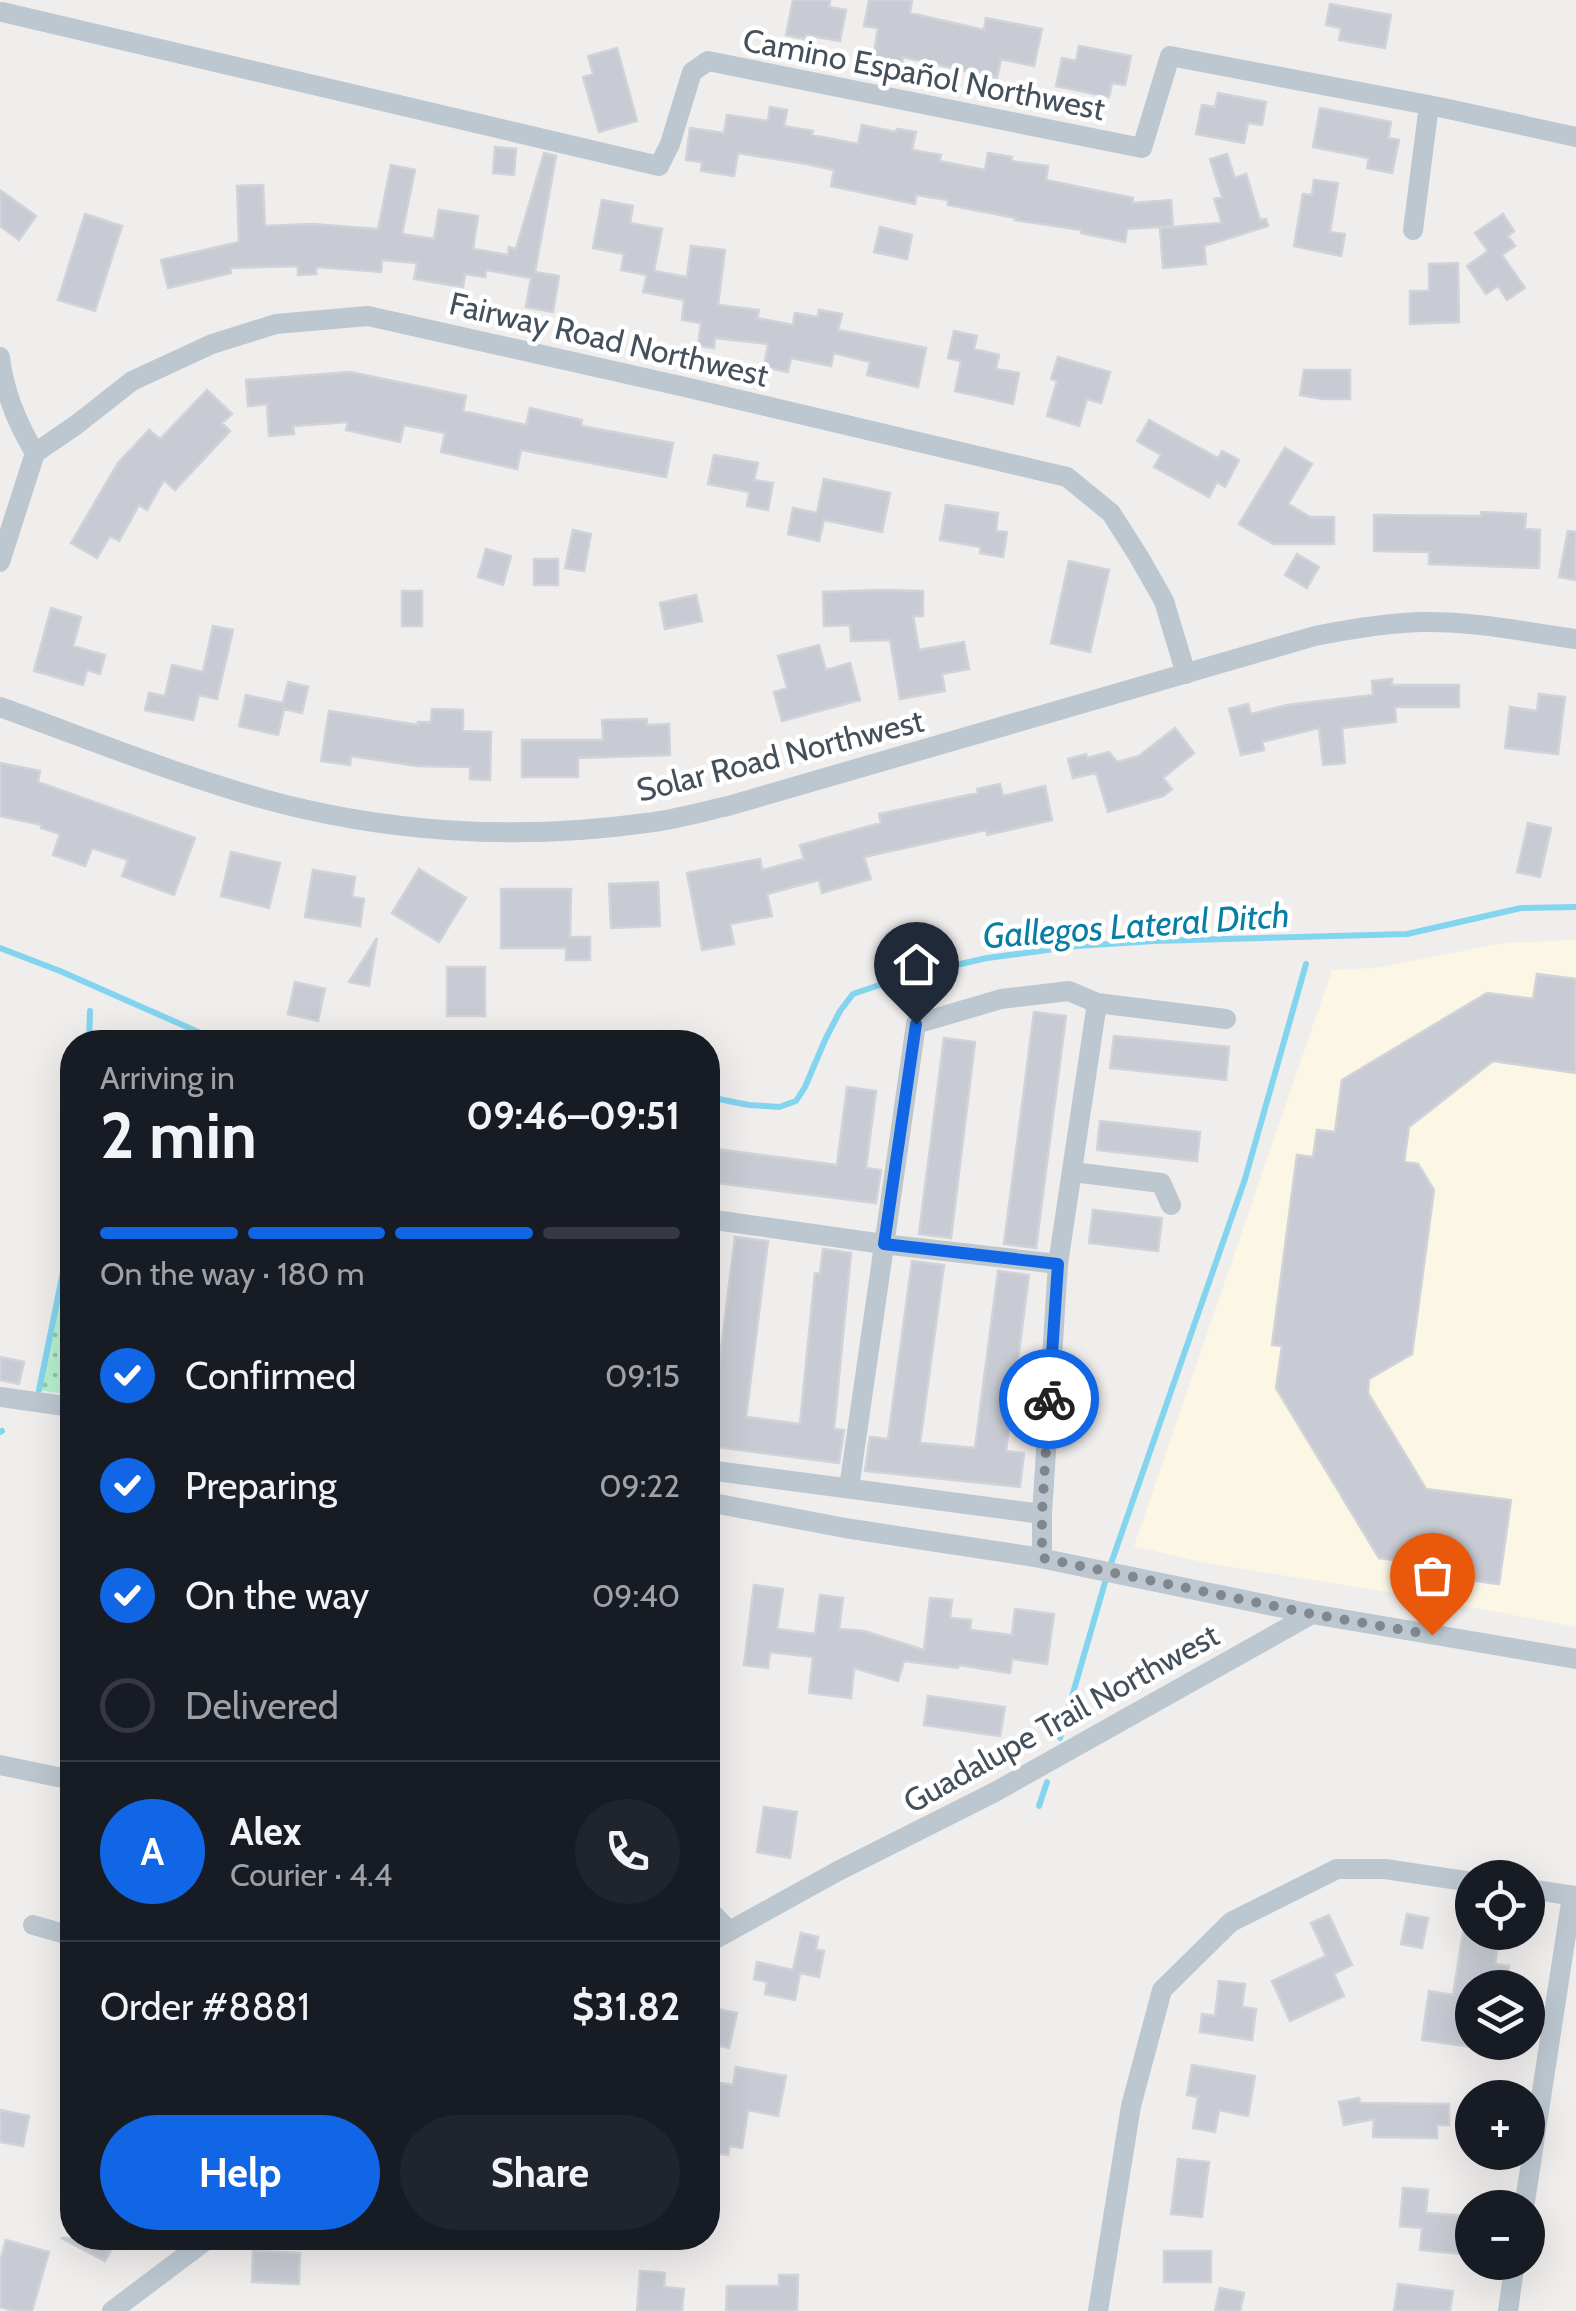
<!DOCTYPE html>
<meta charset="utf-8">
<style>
:root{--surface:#171b24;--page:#20242c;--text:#f1f3f6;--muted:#9ea1a6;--line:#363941;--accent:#1166e5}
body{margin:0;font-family:Cabin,sans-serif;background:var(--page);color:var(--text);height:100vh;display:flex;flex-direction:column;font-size:38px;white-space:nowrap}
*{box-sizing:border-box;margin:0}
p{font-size:32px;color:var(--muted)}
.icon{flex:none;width:55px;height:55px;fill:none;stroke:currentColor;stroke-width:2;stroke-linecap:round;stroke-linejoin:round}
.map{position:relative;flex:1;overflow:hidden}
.sheet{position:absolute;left:60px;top:1030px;width:660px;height:1220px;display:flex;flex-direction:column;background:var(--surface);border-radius:40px;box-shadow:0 10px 40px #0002}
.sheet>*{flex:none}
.tools{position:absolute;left:1455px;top:1860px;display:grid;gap:20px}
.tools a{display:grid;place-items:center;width:90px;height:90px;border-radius:50%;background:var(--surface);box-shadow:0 10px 40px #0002;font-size:50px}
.pin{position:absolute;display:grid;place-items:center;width:85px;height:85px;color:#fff;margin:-102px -42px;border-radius:50% 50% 50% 0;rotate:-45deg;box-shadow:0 0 10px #0007}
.pin .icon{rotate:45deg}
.courier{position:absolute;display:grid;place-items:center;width:100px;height:100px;margin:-50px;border:8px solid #1166e5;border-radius:50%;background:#fff;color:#222;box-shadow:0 2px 12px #0007}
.head em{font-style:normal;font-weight:700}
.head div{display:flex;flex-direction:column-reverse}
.head{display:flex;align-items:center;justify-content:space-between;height:170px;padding:0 40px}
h1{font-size:65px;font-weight:700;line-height:75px}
.bar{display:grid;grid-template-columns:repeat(4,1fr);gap:15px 10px;align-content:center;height:120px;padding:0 40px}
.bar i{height:12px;border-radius:8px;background:var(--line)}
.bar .active{background:var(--accent)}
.bar p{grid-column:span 4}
.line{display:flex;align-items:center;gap:25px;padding:0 40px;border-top:2px solid var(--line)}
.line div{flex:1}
.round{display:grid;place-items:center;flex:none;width:105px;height:105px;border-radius:52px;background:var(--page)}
ol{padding:0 40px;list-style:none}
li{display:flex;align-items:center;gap:30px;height:110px}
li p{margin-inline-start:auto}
li .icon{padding:10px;border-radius:50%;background:var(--accent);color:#fff;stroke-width:4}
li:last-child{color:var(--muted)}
li i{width:55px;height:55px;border:5px solid var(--line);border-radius:50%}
.cta{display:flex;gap:20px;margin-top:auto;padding:20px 40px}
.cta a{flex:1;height:115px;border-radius:60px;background:var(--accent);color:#fff;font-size:40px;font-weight:700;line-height:115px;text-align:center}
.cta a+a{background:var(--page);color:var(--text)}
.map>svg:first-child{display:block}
.commercial{fill:#fcf6e4}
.park{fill:url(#park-dots)}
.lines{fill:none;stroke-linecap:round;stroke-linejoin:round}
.stream{stroke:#83d5ef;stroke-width:6}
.building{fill:#c8cbd3;stroke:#d0d3d9;stroke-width:2.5}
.minor{stroke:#bcc7d0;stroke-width:20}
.done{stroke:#80878e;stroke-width:10;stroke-dasharray:0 18}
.route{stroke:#1166e5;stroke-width:12}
.labels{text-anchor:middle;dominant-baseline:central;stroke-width:9;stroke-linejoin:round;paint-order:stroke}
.street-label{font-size:32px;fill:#44505b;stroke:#fff}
.water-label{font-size:35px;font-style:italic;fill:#077ea4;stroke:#fff}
</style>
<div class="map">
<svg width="1576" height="2311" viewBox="0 0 1576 2311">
<defs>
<pattern id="park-dots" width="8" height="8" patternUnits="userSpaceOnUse" patternTransform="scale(2.5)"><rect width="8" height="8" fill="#b8f0d0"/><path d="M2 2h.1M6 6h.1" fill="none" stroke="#97c5ac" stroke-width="1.8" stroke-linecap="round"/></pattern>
</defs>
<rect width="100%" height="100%" fill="#f0eded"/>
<!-- commercial -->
<path class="commercial" d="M1576 940V1627L1419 1597 1206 1563 1134 1546 1332 970 1375 968 1504 943Z"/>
<!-- park -->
<path class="park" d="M72 1252V1395L39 1390Z"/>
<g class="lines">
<!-- stream -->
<path class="stream" d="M0 948 60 971 221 1042
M89 1042 90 1011
M708 1097 749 1105 779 1107 796 1101 805 1087 825 1040 840 1011 853 994 903 977 987 958 1077 946 1154 941 1407 934 1521 908 1576 907
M39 1390 72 1228
M0 1432 2 1431
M1060 1738 1108 1572 1245 1179 1306 964
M1039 1806 1047 1782"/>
</g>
<!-- building -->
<path class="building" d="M793 0H830L829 7 846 10 840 41 806 35 805 39 786 35Z
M869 0H912L910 13 984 30 986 18 1042 29 1034 66 1001 59 997 78 903 57 902 64 873 60 878 28 864 26Z
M1330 4 1391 15 1385 48 1339 40 1341 28 1326 25Z
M1079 46 1131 56 1125 85 1112 83 1109 97 1056 86 1062 58 1076 61Z
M617 48 637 121 599 132 583 77 593 74 588 56Z
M1218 93 1266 102 1262 125 1248 123 1244 143 1196 134 1202 105 1215 107Z
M770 107 787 110 784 126 813 131 812 135 858 144 862 125 896 132 897 129 916 132 912 150 941 155 939 161 985 170 988 153 1012 157 1011 161 1048 166 1046 180 1133 198 1132 203 1171 200 1173 226 1127 229 1125 242 1081 233 1082 230 1015 220 1016 218 948 205V200L916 195 915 204 831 186 834 170 807 164 738 153 734 176 701 171 702 162 686 160 690 128 724 133 727 115 768 121Z
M1320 108 1391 122 1388 138 1399 140 1392 173 1367 168 1369 158 1313 147Z
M495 147 516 149 514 175 493 173Z
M544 153 556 156 535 272 559 276 553 312 526 307 531 278 486 270 485 277 465 274 463 287 414 279 417 263 382 260 381 272 316 267V274L298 275V266L230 268 231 273 168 288 161 260 239 242 237 186 263 185 265 226 312 224 378 229 391 165 415 170 402 234 434 239 439 210 478 216 473 249 508 255 509 247 516 249Z
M1227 154 1235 178 1246 174 1260 220 1266 219 1268 226 1204 246 1206 264 1163 268 1160 228 1222 223 1214 199 1222 197 1210 159Z
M1314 180 1338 183 1330 232 1345 234 1341 256 1294 246 1303 194 1312 195Z
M0 190 36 216 19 240 0 226Z
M602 200 633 206 630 223 662 229 654 271 687 277 691 246 725 250 718 305 759 310 757 318 793 325 795 313 818 317 819 310 842 314 838 330 926 348 918 387 867 375 870 362 834 353 831 366 791 358 788 372 764 367 768 344 715 338 714 348 698 346 701 323 682 320 684 300 643 292 647 275 621 270 624 254 593 248Z
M85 214 122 226 95 311 58 300Z
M1503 214 1514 231 1508 236 1515 246 1502 255 1525 288 1507 300 1498 286 1486 294 1467 266 1488 251 1475 233Z
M880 227 912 235 907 259 874 252Z
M1458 263 1459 322 1410 324V291H1429V264Z
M954 331 977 336 974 349 999 355 996 369 1019 373 1013 404 955 391 961 361 948 358Z
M1058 357 1110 372 1101 403 1087 399 1079 426 1047 416 1057 381 1051 379Z
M1304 370H1350V399H1323L1300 395Z
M350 372 466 396 463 411 526 425 530 408 582 420 581 426 673 443 666 477 521 450 517 469 441 452 445 433 404 425 400 442 346 430 348 422 293 426 294 434 269 436 267 404 248 406 246 380Z
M207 390 232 414 222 423 230 431 175 490 164 480 147 510 139 505 119 541 110 536 97 558 71 543 118 463 149 430 160 439Z
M1149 420 1218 458 1222 451 1239 460 1225 487 1217 482 1209 497 1154 467 1161 455 1137 441Z
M1285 448 1312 464 1288 504 1310 517H1334V544H1273L1239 524Z
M714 455 758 463 754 480 773 483 768 510 747 506 749 492 708 484Z
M824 479 890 493 882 532 824 520 819 541 788 534 793 508 817 513Z
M946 505 998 513 996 531 1007 532 1003 557 980 553 981 547 940 540Z
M1481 512 1526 514 1525 529 1540 530 1539 568 1429 564V552L1374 551V515L1481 516Z
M573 530 591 534 584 571 565 568Z
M1568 531 1576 532V580L1559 577Z
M486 549 511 556 503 585 478 577Z
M1297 554 1319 567 1307 588 1285 575Z
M534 559H558V585H534Z
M1069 561 1109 570 1090 652 1051 643Z
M879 590 923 591V616H913L919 650 964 642 969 669 942 674 945 691 900 699 890 640 851 641 850 625 824 626 823 592Z
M402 591H422V626H402Z
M696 595 702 621 665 629 660 603Z
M51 608 81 617 73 646 105 655 100 674 87 670 83 685 34 671Z
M213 626 233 630 217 699 199 695 193 720 145 710 149 693 165 696 172 665 203 672Z
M819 645 826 670 850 663 860 700 782 721 774 692 787 688 778 656Z
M1392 679V685H1459V707H1395L1396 722 1342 728 1345 763 1323 765 1319 728 1262 742 1264 750 1241 755 1229 709 1248 704 1251 714 1287 705 1373 695 1372 681Z
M288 682 308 687 302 713 284 709 278 735 239 726 246 695 283 703Z
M1539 694 1565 697 1558 754 1505 748 1510 707 1537 711Z
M432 709 463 710V731L491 732 490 780 470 779V767L417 766 351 756 350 765 321 761 329 711 418 725V722H431Z
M647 719V725L669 724 670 755 578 758V777H522V740H603L602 720Z
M1175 728 1194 753 1163 778 1172 789 1163 796 1108 812 1096 773 1073 778 1068 759 1086 754 1087 758 1109 752 1117 762 1139 756Z
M0 763 40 771 38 782 195 838 174 895 122 876 128 860 92 848 85 866 53 855 60 834 41 828 42 825 0 816Z
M1000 784 1003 796 1045 786 1052 820 987 835 986 830 864 857 871 879 822 893 819 880 767 894 772 916 730 924 734 944 702 950 687 873 760 859 762 870 804 859 800 845 881 823 879 814 978 793 977 789Z
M1528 823 1551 828 1540 877 1517 872Z
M231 852 280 863 269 908 221 896Z
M419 869 466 898 439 942 392 913Z
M313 870 355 877 352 897 364 899 360 926 305 917Z
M658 882 660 926 611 928 609 884Z
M501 889H571L570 937H590V960H566V948H501Z
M377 938 369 986 349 982Z
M447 967H485V1016H447Z
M1537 974 1576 979V1073L1493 1061 1409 1127 1404 1162 1418 1164 1434 1190 1412 1354 1369 1379 1368 1393 1426 1489 1511 1500 1499 1584 1446 1577 1439 1566 1379 1558 1276 1388 1282 1346 1272 1345 1297 1155 1313 1157 1317 1130 1335 1132 1342 1080 1487 993 1533 999Z
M295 982 325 989 318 1021 288 1014Z
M1034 1012 1066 1016 1036 1248 1004 1244Z
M1114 1036 1229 1047 1226 1080 1110 1068Z
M944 1038 975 1042 951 1238 919 1234Z
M847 1087 876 1091 866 1168 881 1170 876 1203 708 1182V1148L837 1165Z
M1100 1121 1200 1132 1197 1161 1097 1150Z
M1093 1210 1162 1218 1158 1251 1089 1243Z
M735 1237 768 1241 746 1417 800 1424 815 1273 820 1274 823 1249 851 1253 834 1429 844 1430 839 1463 708 1446V1413H713Z
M912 1261 944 1265 920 1443 975 1448 998 1271 1029 1275 1006 1451 1024 1453 1020 1487 865 1471 870 1437 888 1439Z
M0 1357 24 1362 19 1384 0 1380Z
M754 1585 783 1589 777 1629 815 1634 820 1595 843 1598 839 1629 864 1631 924 1650 930 1598 952 1600 950 1618 971 1620 970 1630 1012 1635 1015 1609 1054 1614 1047 1664 1012 1659 1010 1673 959 1665 958 1668 904 1661 898 1681 854 1668 851 1698 809 1693 813 1657 770 1652 768 1668 744 1665Z
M928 1696 1005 1707 1000 1736 924 1725Z
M764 1807 797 1812 790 1858 757 1852Z
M1407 1914 1428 1918 1422 1948 1401 1944Z
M1329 1915 1352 1965 1334 1974 1344 1996 1290 2021 1272 1981 1326 1956 1311 1923Z
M1463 1932H1500L1495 1964 1509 1966 1505 1988H1472V2047L1422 2040 1429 1991 1453 1995Z
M801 1933 818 1937 816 1949 824 1951 819 1977 800 1973 795 2000 765 1994 767 1982 754 1979 757 1962 793 1970Z
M1219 1981 1245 1984 1242 2007 1256 2009 1252 2040 1200 2032 1202 2014 1215 2016Z
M708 2007 737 2013 729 2048 708 2043Z
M1192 2065 1255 2076 1248 2116 1219 2110 1215 2132 1193 2128 1198 2097 1187 2095Z
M736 2067 786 2076 778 2116 748 2110 742 2148 730 2146 728 2155 708 2152V2081L733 2085Z
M1359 2098 1360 2103 1449 2104V2125H1437V2138L1373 2137 1374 2119 1344 2125 1339 2102Z
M0 2110 29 2116 23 2146 0 2142Z
M1178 2159 1209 2162 1202 2217 1171 2214Z
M1403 2188 1428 2190 1426 2213 1464 2216 1461 2254 1420 2250 1422 2228 1400 2226Z
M61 2238H118L105 2261Z
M6 2240 49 2252 32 2311H14L0 2307V2261Z
M253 2251 300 2253 299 2284 252 2282Z
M1164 2251H1211V2282H1164Z
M640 2271 665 2273 664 2287 684 2289 682 2311H637Z
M779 2275H798L797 2311H726L727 2286H779Z
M1398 2284 1453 2291 1450 2311H1394Z
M1220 2288 1244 2293 1240 2311H1215Z"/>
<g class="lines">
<!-- minor -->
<path class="minor" d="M2 12 659 166 670 144 692 72 708 61 1142 148 1170 56 1439 107 1576 137
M1413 230 1429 105
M0 357C4 393 17 423 35 453
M35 453 76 425 132 381 212 344 276 324 368 316 685 387 1067 477 1111 513 1139 557 1164 601 1186 674
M0 562 35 453
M0 707C86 738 172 773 260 798 385 833 517 841 646 823 673 820 701 812 728 806L1315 636C1350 629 1386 623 1422 622 1474 621 1525 632 1576 639
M1073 1172 1161 1183 1171 1205
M708 1219 883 1244 1058 1264
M0 1397 72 1407
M708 1470 1042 1514
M849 1488 916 1024 1001 999 1069 991 1097 1003 1226 1019
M708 1502 845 1528 1035 1557 1312 1614
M1042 1558V1514L1058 1264 1097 1003
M0 1765 72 1780
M1528 1889 1576 1896
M708 1909 729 1931
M33 1925 72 1936
M708 1943 838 1871 993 1793 1312 1614 1576 1659
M1524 2208 1572 1896
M112 2311 209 2238
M1098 2311 1131 2106 1162 1990 1231 1922 1337 1869H1385L1472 1882
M1508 2311 1515 2262"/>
</g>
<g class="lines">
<!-- done -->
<path class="done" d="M1049 1399 1042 1514V1558L1312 1614 1432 1635"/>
<!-- route -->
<path class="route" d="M916 1024 884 1244 1058 1264 1049 1399"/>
</g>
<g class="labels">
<!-- street labels -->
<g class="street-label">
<text transform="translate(924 74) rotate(11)">Camino Español Northwest</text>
<text transform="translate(609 339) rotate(13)">Fairway Road Northwest</text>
<text transform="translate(780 755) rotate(-14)">Solar Road Northwest</text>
<text transform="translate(1061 1718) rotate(-29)">Guadalupe Trail Northwest</text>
</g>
<!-- water labels -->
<g class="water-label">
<text transform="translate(1136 925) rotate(-4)">Gallegos Lateral Ditch</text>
</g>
</g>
</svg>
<div class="tools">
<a><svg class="icon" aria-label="locate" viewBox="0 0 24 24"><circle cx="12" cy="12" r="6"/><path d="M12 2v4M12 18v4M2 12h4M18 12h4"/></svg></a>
<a><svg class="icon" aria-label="layers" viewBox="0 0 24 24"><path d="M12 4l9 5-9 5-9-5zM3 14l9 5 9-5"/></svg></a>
<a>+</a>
<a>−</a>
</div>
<div class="pin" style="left:1432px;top:1635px;background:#ea580c"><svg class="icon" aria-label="bag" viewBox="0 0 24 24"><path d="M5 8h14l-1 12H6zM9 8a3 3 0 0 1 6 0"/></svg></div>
<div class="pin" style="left:916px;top:1024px;background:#1f2937"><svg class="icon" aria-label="home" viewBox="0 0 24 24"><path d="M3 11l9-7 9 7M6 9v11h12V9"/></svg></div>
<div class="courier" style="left:1049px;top:1399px"><svg class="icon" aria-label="bike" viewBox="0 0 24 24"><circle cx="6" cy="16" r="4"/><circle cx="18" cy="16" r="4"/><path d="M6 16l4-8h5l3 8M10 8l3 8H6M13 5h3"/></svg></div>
<section class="sheet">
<div class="head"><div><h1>2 min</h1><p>Arriving in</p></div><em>09:46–09:51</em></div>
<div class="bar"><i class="active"></i><i class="active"></i><i class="active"></i><i></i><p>On the way · 180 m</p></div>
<ol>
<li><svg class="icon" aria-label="check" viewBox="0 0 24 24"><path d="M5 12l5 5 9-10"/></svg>Confirmed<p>09:15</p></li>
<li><svg class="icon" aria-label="check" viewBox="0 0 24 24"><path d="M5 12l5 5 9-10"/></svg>Preparing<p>09:22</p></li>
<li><svg class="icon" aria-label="check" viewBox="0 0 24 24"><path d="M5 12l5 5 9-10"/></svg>On the way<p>09:40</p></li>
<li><i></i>Delivered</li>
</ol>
<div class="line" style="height:180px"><b class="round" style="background:var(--accent);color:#fff">A</b><div><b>Alex</b><p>Courier · 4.4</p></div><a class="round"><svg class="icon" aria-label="phone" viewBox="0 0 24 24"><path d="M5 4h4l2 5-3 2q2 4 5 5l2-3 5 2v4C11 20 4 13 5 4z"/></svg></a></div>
<div class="line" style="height:130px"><div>Order #8881</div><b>$31.82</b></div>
<div class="cta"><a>Help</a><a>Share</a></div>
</section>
</div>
